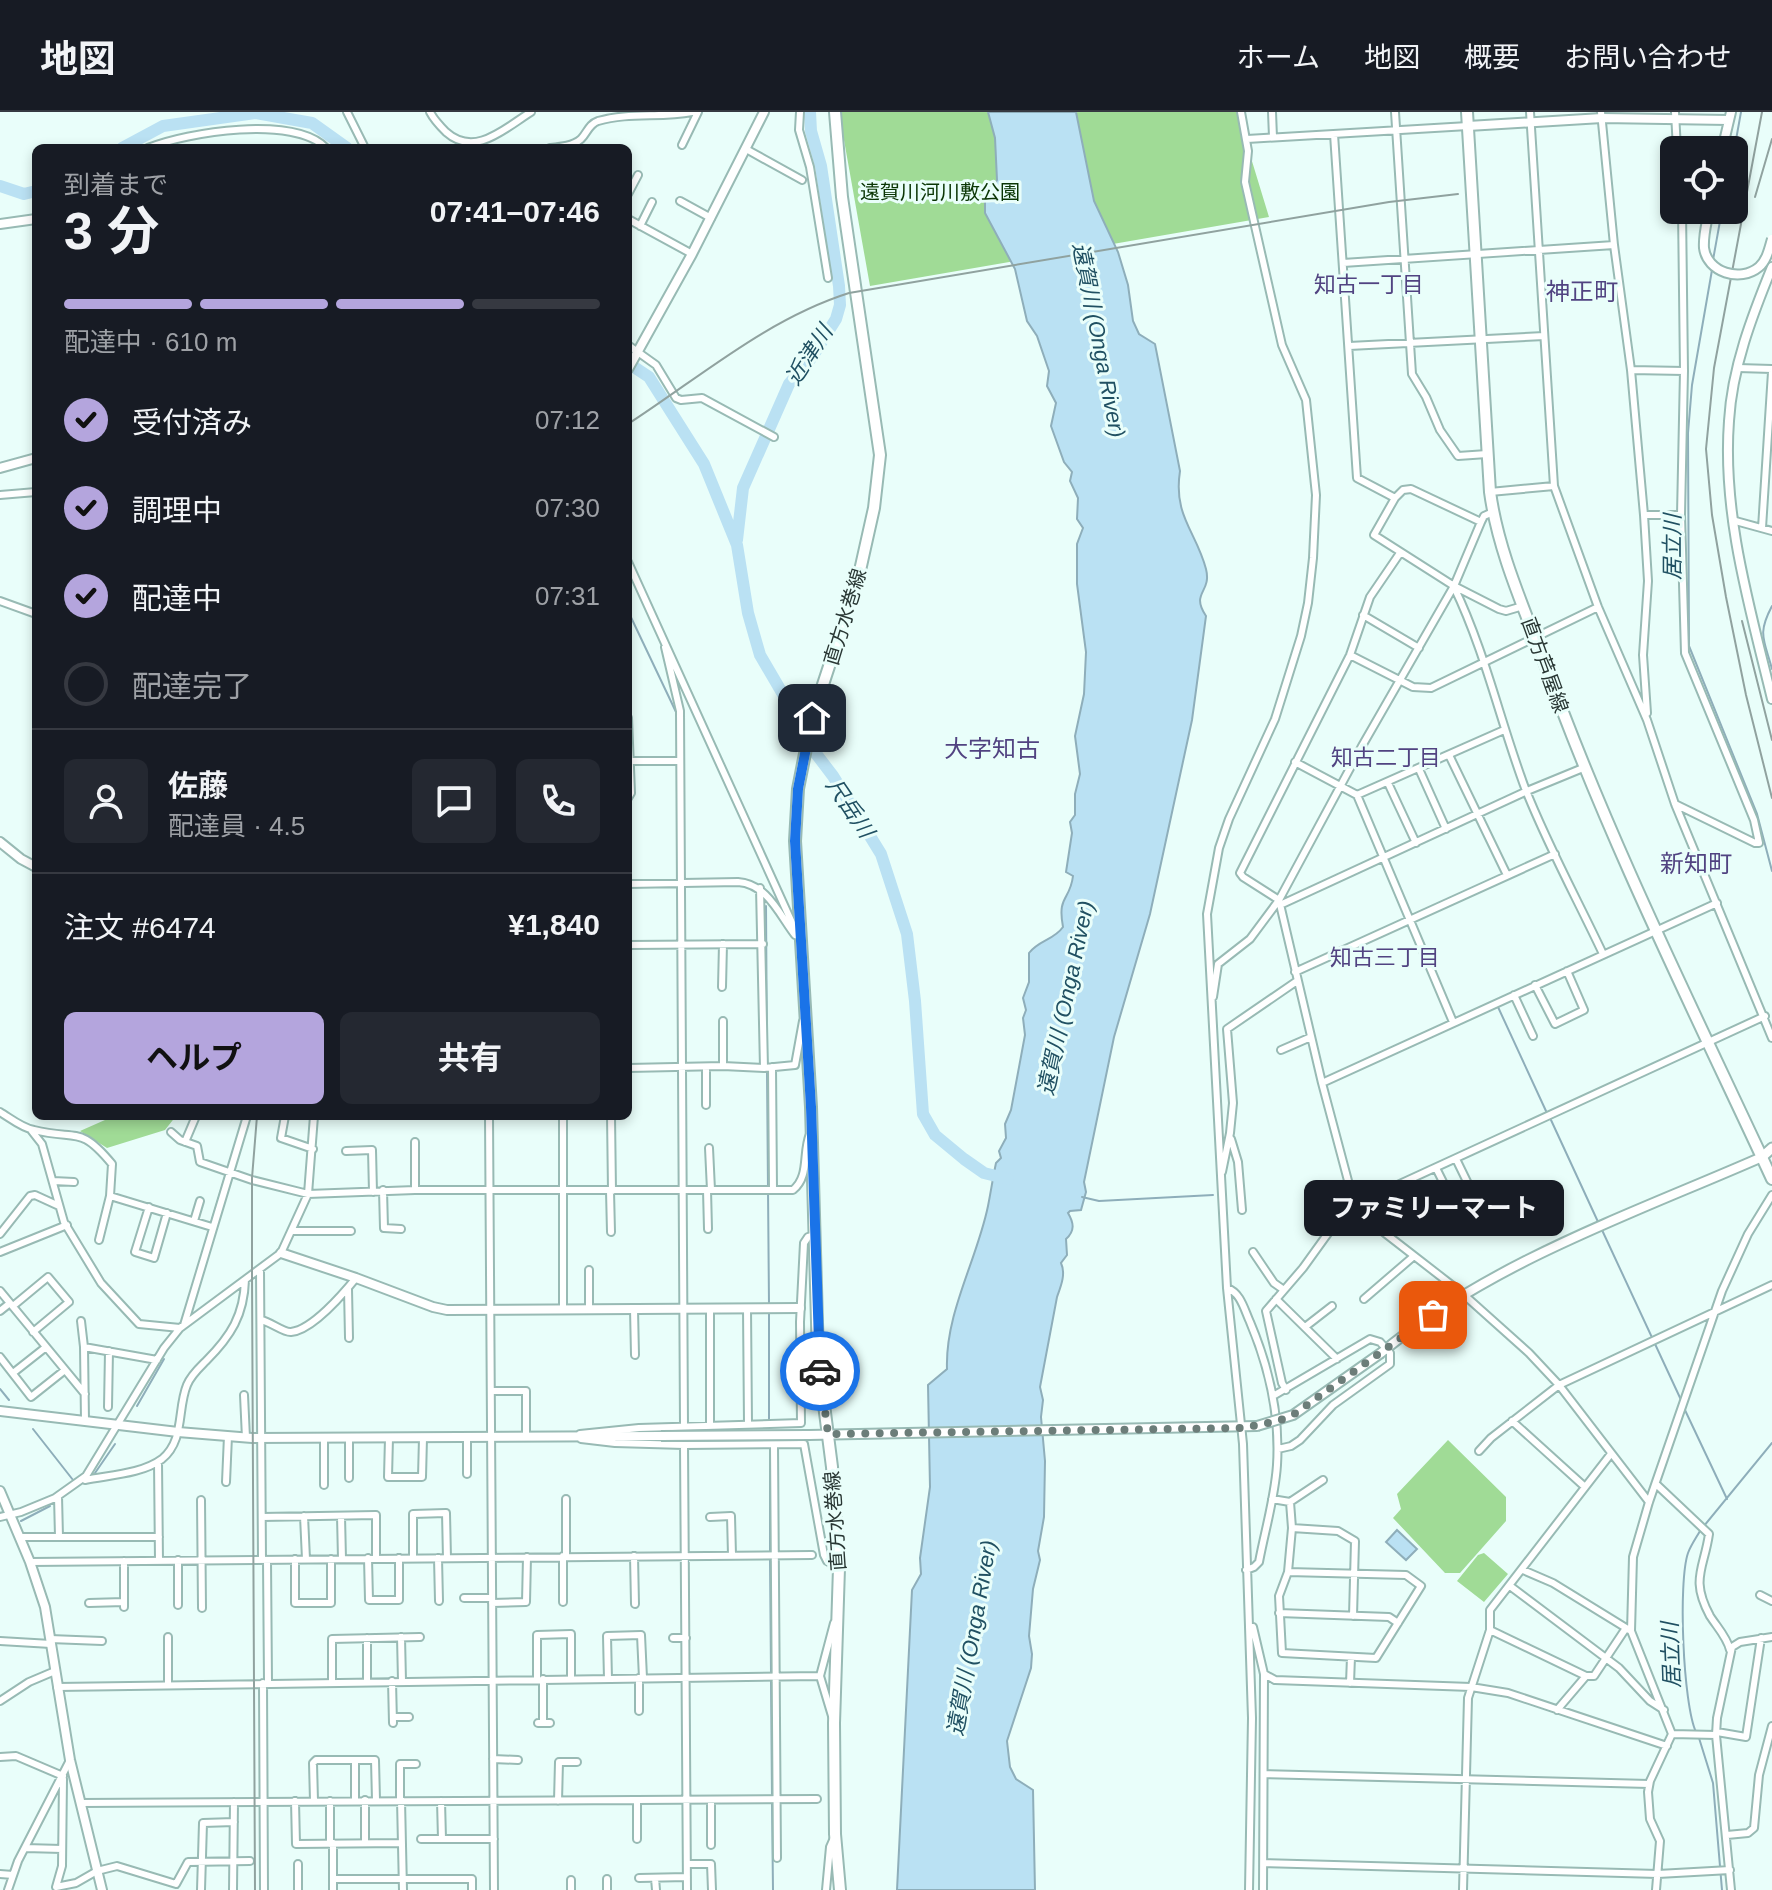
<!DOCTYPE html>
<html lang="ja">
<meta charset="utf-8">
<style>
:root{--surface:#171b24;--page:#242831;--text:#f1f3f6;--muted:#9ea1a6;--line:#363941;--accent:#b4a5dd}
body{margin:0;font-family:Helvetica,"Noto Sans JP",sans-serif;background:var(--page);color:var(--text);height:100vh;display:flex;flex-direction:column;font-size:30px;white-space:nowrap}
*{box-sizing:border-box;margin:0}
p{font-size:26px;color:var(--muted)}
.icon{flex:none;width:44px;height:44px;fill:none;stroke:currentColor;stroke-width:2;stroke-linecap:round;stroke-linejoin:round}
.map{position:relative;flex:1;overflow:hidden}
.drawer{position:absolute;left:32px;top:32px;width:600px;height:976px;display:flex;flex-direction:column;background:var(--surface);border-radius:12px;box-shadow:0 4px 12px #0003}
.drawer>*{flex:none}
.fabs{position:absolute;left:1660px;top:24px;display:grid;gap:16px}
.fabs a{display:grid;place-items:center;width:88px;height:88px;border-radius:12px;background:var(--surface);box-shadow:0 4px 12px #0003;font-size:40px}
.pin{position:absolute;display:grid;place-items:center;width:68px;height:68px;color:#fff;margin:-34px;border-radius:16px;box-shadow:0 4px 12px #0006}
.courier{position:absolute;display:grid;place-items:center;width:80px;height:80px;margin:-40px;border:6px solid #1a73e8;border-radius:50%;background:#fff;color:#222;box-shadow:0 2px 10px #0007}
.bubble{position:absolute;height:56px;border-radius:12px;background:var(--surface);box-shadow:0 4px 12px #0003;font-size:26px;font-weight:700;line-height:56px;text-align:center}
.head em{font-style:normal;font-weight:700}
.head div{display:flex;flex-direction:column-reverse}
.head{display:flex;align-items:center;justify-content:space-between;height:136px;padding:0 32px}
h1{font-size:52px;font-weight:700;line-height:60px}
.bar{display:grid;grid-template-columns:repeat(4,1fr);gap:12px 8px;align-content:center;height:96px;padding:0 32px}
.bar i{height:10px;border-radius:6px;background:var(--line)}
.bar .current{background:var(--accent)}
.bar p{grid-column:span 4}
.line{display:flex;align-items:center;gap:20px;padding:0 32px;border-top:2px solid var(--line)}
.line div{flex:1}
.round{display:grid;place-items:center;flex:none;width:84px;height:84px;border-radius:12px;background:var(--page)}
ol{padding:0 32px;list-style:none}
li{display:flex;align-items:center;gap:24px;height:88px}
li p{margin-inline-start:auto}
li .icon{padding:8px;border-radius:50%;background:var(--accent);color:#111;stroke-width:4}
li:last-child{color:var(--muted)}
li i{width:44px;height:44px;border:4px solid var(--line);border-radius:50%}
.button{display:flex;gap:16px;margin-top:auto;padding:16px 32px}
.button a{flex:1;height:92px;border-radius:12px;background:var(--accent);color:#111;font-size:32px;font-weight:700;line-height:92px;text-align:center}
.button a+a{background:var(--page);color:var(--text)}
header{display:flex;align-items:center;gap:48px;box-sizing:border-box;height:112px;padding:0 40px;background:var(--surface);border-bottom:2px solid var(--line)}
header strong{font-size:38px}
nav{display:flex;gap:44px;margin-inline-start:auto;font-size:28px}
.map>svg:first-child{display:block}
.green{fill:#a0db96}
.water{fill:#bae1f3;stroke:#8eaeba;stroke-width:2}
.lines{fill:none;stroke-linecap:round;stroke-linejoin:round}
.stream{stroke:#8eaeba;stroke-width:2}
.river{stroke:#bae1f3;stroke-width:12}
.minor-casing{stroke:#98bab4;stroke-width:10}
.tertiary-casing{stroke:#98bab4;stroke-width:12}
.secondary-casing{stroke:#98bab4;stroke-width:13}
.primary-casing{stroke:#98bab4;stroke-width:14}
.minor{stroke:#fff;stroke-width:6}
.tertiary{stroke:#fff;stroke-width:8}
.secondary{stroke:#fff;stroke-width:9}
.primary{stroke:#fff;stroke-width:10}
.tram{stroke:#90a29f;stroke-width:2}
.rail{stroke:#90a29f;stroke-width:2}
.tertiary-bridge-casing{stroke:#98bab4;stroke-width:12;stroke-linecap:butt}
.tertiary-bridge{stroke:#fff;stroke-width:8}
.done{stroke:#6c7d79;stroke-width:8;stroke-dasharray:0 14.4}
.route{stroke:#1a73e8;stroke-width:10}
.labels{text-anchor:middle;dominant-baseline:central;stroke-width:6;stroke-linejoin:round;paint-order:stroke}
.park-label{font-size:20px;fill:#0a3504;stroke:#e9fefa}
.street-label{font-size:20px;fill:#293734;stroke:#e9fefa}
.neighbourhood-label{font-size:22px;fill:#514381;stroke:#e9fefa}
.water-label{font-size:22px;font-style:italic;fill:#205062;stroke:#e9fefa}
.quarter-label{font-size:24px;fill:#514381;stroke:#e9fefa}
</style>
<header>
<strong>地図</strong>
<nav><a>ホーム</a><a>地図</a><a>概要</a><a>お問い合わせ</a></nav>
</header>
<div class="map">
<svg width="1772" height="1778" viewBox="0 0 1772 1778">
<rect width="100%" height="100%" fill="#e9fefa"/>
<!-- green -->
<path class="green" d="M839 0H1237L1269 105 870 174Z
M114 1004H176L165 1018 107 1036 80 1019Z
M1448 1328 1506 1385V1409L1460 1461H1445L1393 1406 1401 1397 1397 1382Z
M1484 1441 1508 1462 1484 1490 1457 1469 1478 1443Z"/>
<!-- water -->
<path class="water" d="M988 0H1076L1094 89 1118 140 1128 173 1133 209 1139 222 1155 232 1180 359C1173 404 1196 419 1206 457 1212 481 1190 480 1206 504L1192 608 1150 802 1114 925 1084 1070 1086 1080 1081 1098 1070 1099 1068 1101C1074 1111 1075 1119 1066 1127L1067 1143 1061 1151C1066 1162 1061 1174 1057 1185L1040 1275 1043 1288 1041 1305 1045 1349 1044 1405 1038 1439 1040 1448 1033 1477 1029 1524 1032 1542 1031 1556 1007 1629 1010 1655 1016 1667 1033 1678 1035 1778H897L912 1478 921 1462 920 1446 930 1375 928 1273 947 1257C945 1201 977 1148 988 1094 991 1079 993 1065 996 1051L1001 1046 999 1039 1006 1026 1005 1012 1011 998 1025 923 1023 906 1026 898 1023 886 1029 870V841C1039 828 1054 828 1063 815 1057 783 1070 789 1073 764L1066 760 1072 721 1070 710 1075 703V682L1080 662 1075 624 1084 582 1086 540 1077 472V432L1083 416 1077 407 1078 386 1070 369 1072 360 1064 350 1051 314 1056 291 1047 274 1049 259 1037 224 1027 209 1015 157 985 101V90L997 68 995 26Z
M1397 1418 1417 1437 1406 1448 1386 1430Z"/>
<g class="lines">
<!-- stream -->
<path class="stream" d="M1734 39 1741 0
M1713 148 1722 98
M1712 158 1692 273 1688 321 1689 534 1757 702 1772 759
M1772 494C1757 522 1764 527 1772 557
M628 499 676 600
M766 794 767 953
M1498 895 1546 999
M767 959 769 1193
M1551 1008 1599 1112
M1082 1085 1099 1089 1213 1083
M211 1111 225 1065
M1602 1118 1682 1290
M196 1163 209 1119
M769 1199V1309
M687 1229V1322
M0 1277 9 1288
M137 1294 164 1247
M1684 1296 1727 1387
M33 1317 73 1368
M770 1335V1441
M687 1337 689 1562
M95 1361 115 1332
M21 1409 50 1394
M1704 1414 1772 1331
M770 1447 771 1561
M771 1567 772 1685
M689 1569 690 1778
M1696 1620C1683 1592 1678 1470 1688 1441 1691 1433 1696 1426 1700 1419
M1699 1626 1713 1671 1722 1778
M772 1691 773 1778"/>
<!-- river -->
<path class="river" d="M122 36 163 14 256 1 312 11 347 36
M0 74 24 82 36 79
M628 251 649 265 704 352 737 433 748 501 760 543 784 584 801 622 833 664 881 742 907 822 915 889 923 1002 935 1023 964 1047 984 1061 1008 1067
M737 428 743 376 789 272 812 245 836 207 840 193 839 174 821 54 811 19 810 0"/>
<!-- minor casing -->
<g class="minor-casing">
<path id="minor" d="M347 0 365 36
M430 0C434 8 440 14 446 20 475 46 505 16 531 0
M800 0 799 18 810 55 828 166
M1241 0 1248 39 1245 70 1282 233 1306 288 1316 383 1313 446 1308 491 1301 524 1275 607 1229 707 1219 736 1207 802 1227 1176 1243 1332 1252 1606 1249 1778
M1272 0 1273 25
M1395 0 1412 262 1426 285 1440 318 1458 344 1487 342
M1530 0 1554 374 1598 495 1647 608 1675 692 1772 926
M1601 0 1614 133 1631 258 1644 403 1648 469 1643 543 1647 601
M1675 0 1677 38
M1334 22 1357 366 1395 386 1374 423 1454 474 1499 497 1506 499 1523 494
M1247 27 1468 14
M682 33 698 0
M148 36C187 20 294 3 326 36
M550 36C561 35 573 34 581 27 587 21 589 12 598 9 629 0 660 6 692 0
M746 37 802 68
M628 82 638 63
M680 89 711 106
M628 107 692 142
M640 114 652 90
M1343 151 1614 133
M628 233 656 253 676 286 681 288 702 286 774 325
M1349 234 1544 224
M1738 256 1772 257
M1631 258 1684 259
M1490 380 1554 374
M0 383 36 380
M1395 386 1403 378 1411 377 1481 410
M1644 403H1681
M1732 408 1772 419
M1762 416 1772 260
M1400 441 1370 485 1350 543 1240 761 1243 765 1279 788 1322 971 1355 1095 1377 1115 1462 1181 1529 1241 1559 1273 1649 1390
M628 450 799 826
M1454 475C1485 539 1500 609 1525 676 1547 732 1577 787 1603 842
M0 489 36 502
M1363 503 1419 536
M665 535 680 599 684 1314
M1350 543 1413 575 1431 576 1598 495
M628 606 631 681 628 686
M1449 643 1507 763
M628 649H679
M1295 650 1357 683 1453 910
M1419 657 1446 717
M1388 671 1416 731
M1357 683 1504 618
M1675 692 1755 731H1759L1754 708 1685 541 1681 403 1684 259 1682 98
M628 772 738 770C767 772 779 802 795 823
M760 776 764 956
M1280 793 1527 679 1583 656
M628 833 763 832
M1295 860 1555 742
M1535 873 1555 912 1584 898 1567 859
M722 875 723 832
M1514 883 1533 924
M1213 885 1218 852 1250 827 1279 788 1362 634 1454 474 1481 410 1484 404 1493 400
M723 909V954
M1281 938 1311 925
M772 955 773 1078
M628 956 723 954 764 956 795 953 803 909
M1322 971 1717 791
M706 993V955
M0 1000C10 1006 22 1016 34 1018 77 1029 79 1012 112 1052L110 1084
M285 1004 281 1026 313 1037
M489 1004 494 1778
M611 1004 612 1079
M31 1018 42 1032 64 1110 101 1171 139 1212 180 1216
M171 1020 180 1028 197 1034 200 1050 252 1068 308 1082 415 1078H793C810 1064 802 1041 810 1022
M1231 1027 1238 1050 1242 1098
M185 1030 196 1004
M709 1036 711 1078
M346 1039 372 1038 373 1080
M1456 1047 1475 1086
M1436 1056 1454 1092
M1222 1060 1230 1021 1233 991 1227 917 1297 869
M53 1069 74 1070
M1405 1070 1424 1110
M383 1078 384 1116 401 1117
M415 1078V1030
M707 1078 708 1117
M610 1079 611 1120
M1354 1093 1765 904
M149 1095 135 1140 154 1146 167 1101
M194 1109 200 1089
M293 1119H351
M0 1122 30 1084 35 1083 59 1094
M99 1128 110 1084 212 1115
M0 1140 67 1113
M1253 1140 1274 1171 1284 1178
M260 1157 262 1448
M589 1158V1197
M1227 1176C1241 1181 1244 1197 1250 1210 1269 1255 1280 1304 1277 1353 1275 1385 1265 1418 1259 1450L1254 1455 1246 1458
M348 1177 349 1226
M0 1179 85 1282
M1276 1187 1337 1247
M1364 1187 1414 1144
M13 1194 48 1165 69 1190 33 1220
M747 1196 748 1312
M563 1197V1004
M634 1197 635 1243
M710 1198V1314
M0 1199 10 1191
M261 1208C271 1210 284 1221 291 1220 312 1218 343 1182 356 1166
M81 1209 84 1235 85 1309
M184 1213 247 1004
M1305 1215 1332 1194
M84 1235 157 1248
M0 1245 31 1285 65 1258
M13 1261 46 1235
M1286 1278 1282 1271 1266 1199 1303 1156 1352 1088
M491 1279H526V1325
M244 1283 246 1326
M1273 1284 1370 1227 1380 1230 1390 1241V1252L1333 1293 1300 1328 1291 1334 1278 1337
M108 1295 109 1239
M1512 1309 1585 1375
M580 1322 639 1316 801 1311 800 1210 804 1131 808 1125 816 1123
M389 1326 388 1365H422L423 1326
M581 1327 615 1331 684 1333 804 1332 824 1443 827 1449 839 1456
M684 1333 687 1778
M774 1334 777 1746
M1479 1339 1491 1326 1559 1273 1772 1173
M158 1350 159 1449
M467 1362V1326
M349 1366V1327
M85 1368C109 1363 142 1362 162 1347 185 1328 177 1297 187 1273 191 1263 199 1256 206 1249 231 1224 244 1203 245 1168
M226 1370 228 1324
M1656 1372 1709 1422C1704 1457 1690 1467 1710 1504 1717 1515 1727 1525 1730 1538
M324 1373V1327
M58 1384 59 1425
M566 1387V1444
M1272 1387 1290 1390 1323 1368
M201 1388 202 1496
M304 1404 306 1447
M341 1404 342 1447
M0 1405 21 1400 55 1386 86 1364 164 1236 180 1216 281 1141 308 1082 314 1004
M262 1405 376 1403V1446
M710 1405 731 1404 732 1443
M1292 1416 1338 1419 1355 1429 1353 1504
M20 1425H159
M634 1444 635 1492
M368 1446 369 1488H399V1446
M413 1446V1402L446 1401 447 1446
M438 1446 439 1489
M295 1447V1491H331V1447
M178 1448V1493
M267 1448 268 1570
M124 1449V1495
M30 1450 812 1443
M1523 1458 1553 1471 1631 1519
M1288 1460 1406 1463 1421 1474 1376 1546 1282 1541 1279 1484 1288 1460 1292 1416 1290 1390
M1510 1474 1619 1556 1650 1589 1664 1598
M1760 1483 1772 1489
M464 1486H492
M563 1490V1444
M89 1491 124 1490
M492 1491 526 1490 527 1445
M1279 1501 1389 1505 1398 1511
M1253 1515 1264 1562 1263 1778
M1490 1518 1586 1564
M168 1525V1572
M401 1525 402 1569
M367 1526V1569
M673 1526H686
M50 1527 102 1529
M0 1529 51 1532
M1264 1562 1275 1568 1471 1575 1508 1581 1667 1634
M537 1567V1523L571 1522V1567
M543 1567V1611
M608 1567 607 1524 641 1523 643 1566
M392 1569 393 1611
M332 1570V1527L420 1525
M263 1571 264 1778
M1350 1571 1351 1545
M57 1575 820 1564
M0 1589 29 1570 55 1559
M1557 1598 1586 1564H1594L1626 1516
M639 1599V1566
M832 1604 820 1564 834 1511
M393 1605H409
M538 1611H550
M1717 1620 1746 1625 1761 1526
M1672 1622 1716 1623
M0 1645 16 1644 63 1664
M493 1647 518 1648
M355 1648V1688
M1264 1662 1649 1672
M365 1688V1731
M401 1688 403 1778
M637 1688V1727
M295 1689 296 1732 402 1731
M314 1689 313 1651 316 1648H375L376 1688
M330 1689V1732
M400 1689V1652H416
M441 1689 442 1727
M558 1689 559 1650H577
M711 1689V1733
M80 1691 817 1687
M1727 1723 1748 1721 1754 1716 1759 1663 1772 1614
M421 1727H494
M333 1731V1767
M25 1736 62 1737
M1264 1751 1658 1762 1730 1758
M298 1752V1778
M687 1752H711L712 1778
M0 1762 13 1763
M639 1766 687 1765
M655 1766 656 1778
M607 1767V1778
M571 1768V1778
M56 1775 76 1771 97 1759 117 1754 176 1772 188 1750 250 1749
M56 1775 62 1754 63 1667
M8 1778 18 1749 70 1648
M201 1778 203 1711 234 1710
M233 1778 234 1690
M333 1778V1767H472V1778
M826 1778 830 1735 834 1726
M1463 1778 1468 1586 1490 1518V1498L1610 1343
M1656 1778 1660 1729 1650 1707 1648 1680 1650 1669 1672 1622 1631 1519 1633 1445 1649 1390 1722 1179 1748 1122 1772 1083
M1731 1778 1716 1623 1717 1606 1732 1535 1740 1530 1772 1525"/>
</g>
<!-- tertiary casing -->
<g class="tertiary-casing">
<path id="tertiary" d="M1468 14 1602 6 1728 8
M1722 38 1731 0
M0 112 36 107
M1772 155C1752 204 1732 256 1729 309 1722 403 1750 496 1772 587
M628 257 692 142 764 0
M0 356 36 346
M0 730 21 747 36 755
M281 1141 356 1166 433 1195 447 1198 800 1196
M1381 1241C1491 1150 1632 1102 1762 1045
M0 1299 178 1320 252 1326 661 1324
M809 1323 1257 1314
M0 1379 30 1450 45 1495 70 1648 102 1778"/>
</g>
<!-- secondary casing -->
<g class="secondary-casing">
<path id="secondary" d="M1762 1045 1772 1036"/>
</g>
<!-- primary casing -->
<g class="primary-casing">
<path id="primary" d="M835 0 842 85 880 343 874 396 859 463 812 606 798 677 795 729 811 995 818 1246 832 1355 839 1456 834 1611 835 1722 840 1778
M1467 0 1490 380C1498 439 1524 496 1545 552 1609 729 1693 897 1772 1067"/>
</g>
<!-- minor -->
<use href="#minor" class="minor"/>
<!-- tertiary -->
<use href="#tertiary" class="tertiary"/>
<!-- secondary -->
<use href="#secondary" class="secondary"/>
<!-- primary -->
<use href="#primary" class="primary"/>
<!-- tram -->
<path class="tram" d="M628 312C699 266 767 207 849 181L1389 90 1458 82
M255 1778 252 1163V1066L257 1004"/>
<!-- rail -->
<path class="rail" d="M1762 0 1714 256 1706 337 1712 403 1726 485 1746 583 1772 686
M1755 85 1772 27
M1742 509 1772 628"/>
<!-- tertiary-bridge casing -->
<g class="tertiary-bridge-casing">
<path id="tertiary-bridge" d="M1709 98C1707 110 1703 123 1704 136 1707 160 1740 171 1759 155 1767 148 1769 137 1772 127
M1257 1314 1293 1303 1381 1241
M661 1324 809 1323"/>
</g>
<!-- tertiary-bridge -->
<use href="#tertiary-bridge" class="tertiary-bridge"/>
</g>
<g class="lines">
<!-- done -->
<path class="done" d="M820 1259 828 1322 1242 1316 1278 1309 1293 1303 1433 1203"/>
<!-- route -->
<path class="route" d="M812 606 798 677 795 729 811 995 820 1259"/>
</g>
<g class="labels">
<!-- park labels -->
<g class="park-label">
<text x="940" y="80">遠賀川河川敷公園</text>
</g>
<!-- street labels -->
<g class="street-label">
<text transform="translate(845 505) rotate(-73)">直方水巻線</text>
<text transform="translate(1545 553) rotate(70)">直方芦屋線</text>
<text transform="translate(835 1409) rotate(-94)">直方水巻線</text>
</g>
<!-- neighbourhood labels -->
<g class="neighbourhood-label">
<text x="1369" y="172">知古一丁目</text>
<text x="1386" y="645">知古二丁目</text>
<text x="1385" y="845">知古三丁目</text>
</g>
<!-- water labels -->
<g class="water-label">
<text transform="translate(1099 228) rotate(79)">遠賀川 (Onga River)</text>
<text transform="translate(809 243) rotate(-57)">近津川</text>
<text transform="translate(1672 435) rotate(-90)">居立川</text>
<text transform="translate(850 696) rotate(56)">尺岳川</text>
<text transform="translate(1066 886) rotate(-78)">遠賀川 (Onga River)</text>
<text transform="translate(972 1526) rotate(-80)">遠賀川 (Onga River)</text>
<text transform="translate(1671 1543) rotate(-92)">居立川</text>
</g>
<!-- quarter labels -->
<g class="quarter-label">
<text x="1582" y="179">神正町</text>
<text x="992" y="636">大字知古</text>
<text x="1696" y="751">新知町</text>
</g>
</g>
</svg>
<div class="fabs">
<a><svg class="icon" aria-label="locate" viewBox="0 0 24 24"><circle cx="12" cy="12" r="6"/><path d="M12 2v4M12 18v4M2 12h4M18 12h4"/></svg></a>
</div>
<div class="pin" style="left:1433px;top:1203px;background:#ea580c"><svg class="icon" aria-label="bag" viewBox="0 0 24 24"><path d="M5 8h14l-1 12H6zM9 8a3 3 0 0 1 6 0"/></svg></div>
<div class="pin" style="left:812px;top:606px;background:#1f2937"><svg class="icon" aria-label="home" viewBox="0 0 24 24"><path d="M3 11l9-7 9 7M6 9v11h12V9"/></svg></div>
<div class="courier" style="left:820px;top:1259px"><svg class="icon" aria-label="car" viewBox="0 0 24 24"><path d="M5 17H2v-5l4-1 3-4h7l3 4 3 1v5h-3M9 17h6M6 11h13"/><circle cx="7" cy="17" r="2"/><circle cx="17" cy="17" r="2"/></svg></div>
<div class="bubble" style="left:1304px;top:1068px;width:260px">ファミリーマート</div>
<section class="drawer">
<div class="head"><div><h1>3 分</h1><p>到着まで</p></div><em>07:41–07:46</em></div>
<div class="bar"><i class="current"></i><i class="current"></i><i class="current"></i><i></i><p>配達中 · 610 m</p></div>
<ol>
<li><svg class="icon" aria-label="check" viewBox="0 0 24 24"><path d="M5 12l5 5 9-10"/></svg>受付済み<p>07:12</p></li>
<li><svg class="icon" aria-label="check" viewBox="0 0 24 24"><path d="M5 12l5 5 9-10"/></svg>調理中<p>07:30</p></li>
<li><svg class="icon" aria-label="check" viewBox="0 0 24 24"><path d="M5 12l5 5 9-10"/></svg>配達中<p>07:31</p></li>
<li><i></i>配達完了</li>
</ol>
<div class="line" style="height:144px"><a class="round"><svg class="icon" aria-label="person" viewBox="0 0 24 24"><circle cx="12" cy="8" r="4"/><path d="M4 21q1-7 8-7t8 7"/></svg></a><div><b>佐藤</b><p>配達員 · 4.5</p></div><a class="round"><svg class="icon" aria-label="chat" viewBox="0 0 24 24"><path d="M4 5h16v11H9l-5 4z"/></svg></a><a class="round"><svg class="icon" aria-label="phone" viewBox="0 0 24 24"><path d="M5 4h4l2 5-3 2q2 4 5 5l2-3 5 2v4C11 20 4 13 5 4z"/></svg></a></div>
<div class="line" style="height:104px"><div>注文 #6474</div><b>¥1,840</b></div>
<div class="button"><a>ヘルプ</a><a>共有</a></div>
</section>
</div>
